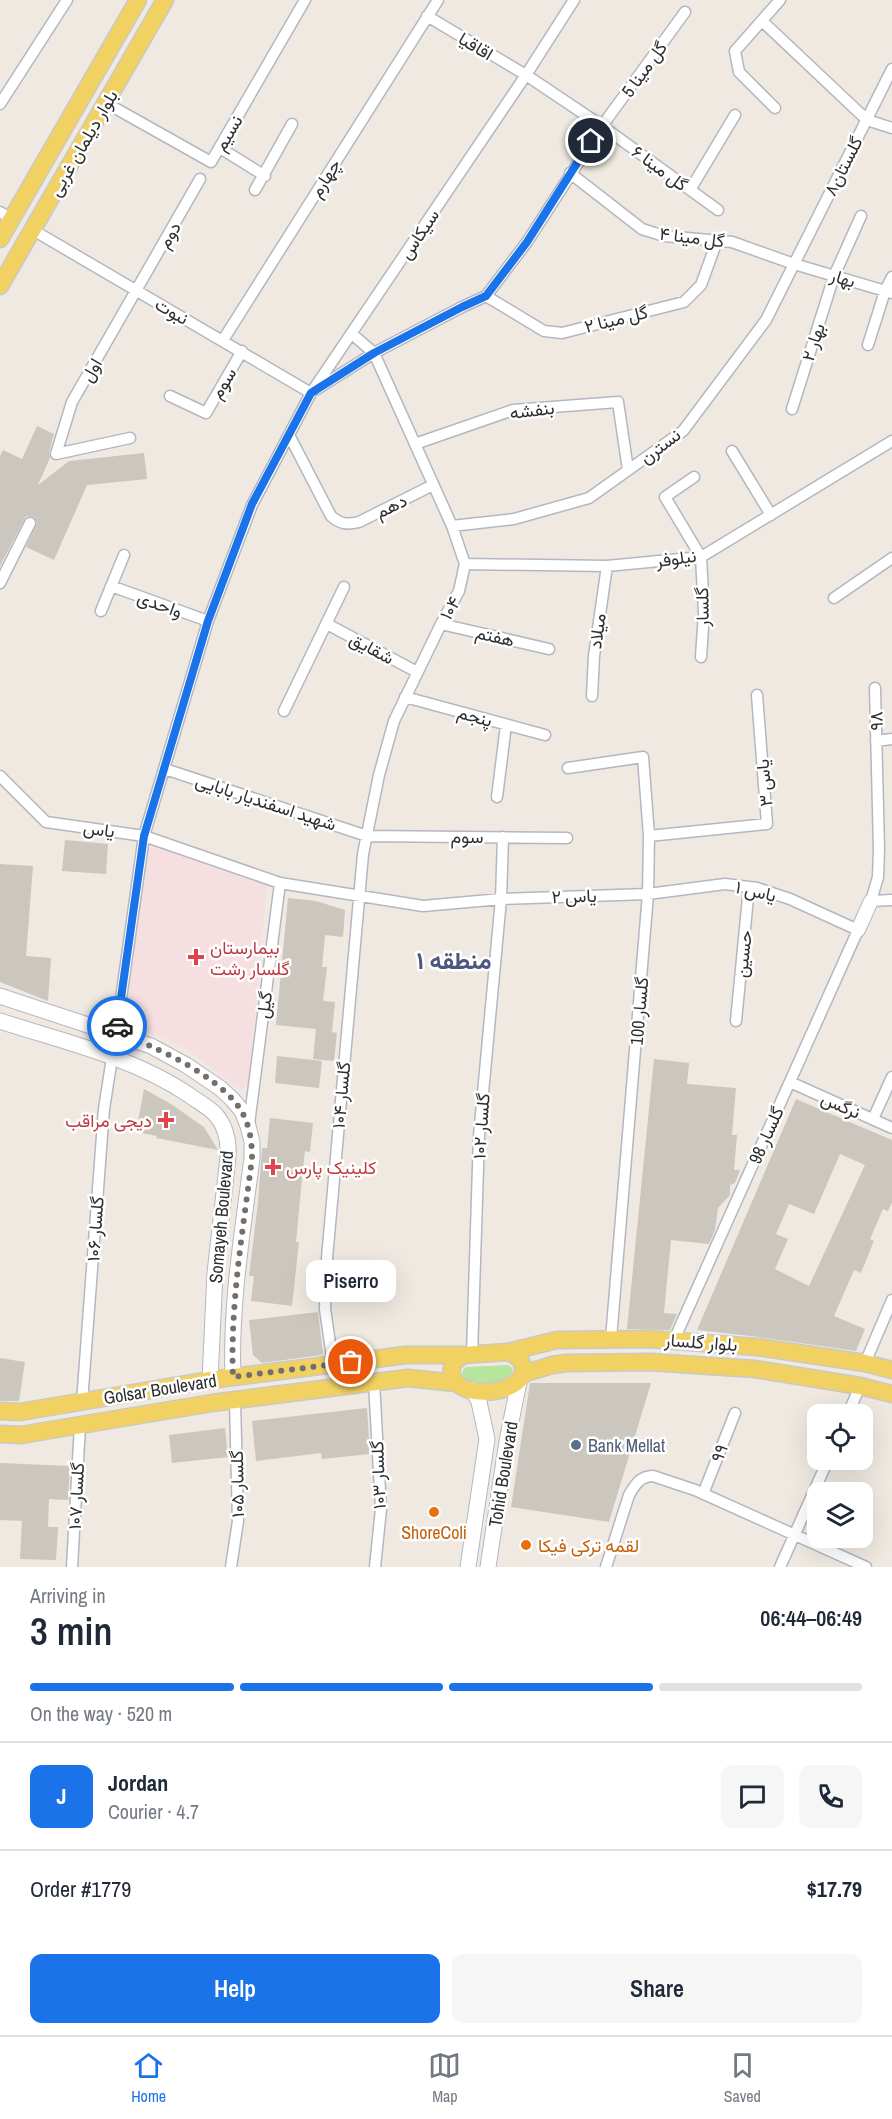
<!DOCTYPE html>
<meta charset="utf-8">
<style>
:root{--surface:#fff;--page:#f6f6f7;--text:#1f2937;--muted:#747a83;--line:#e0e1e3;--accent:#1a73e8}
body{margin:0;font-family:"Archivo Narrow",Vazirmatn,sans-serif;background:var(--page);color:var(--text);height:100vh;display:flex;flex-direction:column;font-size:22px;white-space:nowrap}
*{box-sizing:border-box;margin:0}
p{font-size:20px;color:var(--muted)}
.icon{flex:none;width:33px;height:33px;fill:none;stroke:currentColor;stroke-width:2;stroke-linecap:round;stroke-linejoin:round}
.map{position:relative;height:1567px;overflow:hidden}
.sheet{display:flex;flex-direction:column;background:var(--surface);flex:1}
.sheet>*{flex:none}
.tools{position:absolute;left:807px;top:1404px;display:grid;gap:12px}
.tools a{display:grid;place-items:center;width:66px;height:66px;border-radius:12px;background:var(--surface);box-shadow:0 6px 24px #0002;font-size:30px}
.pin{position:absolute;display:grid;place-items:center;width:51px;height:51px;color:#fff;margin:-26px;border:3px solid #fff;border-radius:50%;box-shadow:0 2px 6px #0007}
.courier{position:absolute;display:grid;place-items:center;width:60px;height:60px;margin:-30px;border:4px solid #1a73e8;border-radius:50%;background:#fff;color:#222;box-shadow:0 2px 8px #0007}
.bubble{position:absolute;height:42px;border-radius:12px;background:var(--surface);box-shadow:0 6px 24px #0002;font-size:20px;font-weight:600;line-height:42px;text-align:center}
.summary em{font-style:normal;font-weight:600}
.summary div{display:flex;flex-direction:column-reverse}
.summary{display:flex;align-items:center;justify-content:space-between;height:102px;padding:0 30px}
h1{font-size:39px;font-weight:600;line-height:45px}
.bar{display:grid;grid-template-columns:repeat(4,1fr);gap:9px 6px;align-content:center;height:72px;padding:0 30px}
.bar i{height:8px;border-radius:4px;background:var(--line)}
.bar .selected{background:var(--accent)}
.bar p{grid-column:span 4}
.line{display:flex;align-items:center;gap:15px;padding:0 30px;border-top:2px solid var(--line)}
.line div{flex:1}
.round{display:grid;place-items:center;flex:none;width:63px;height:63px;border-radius:12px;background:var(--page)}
.primary-button{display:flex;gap:12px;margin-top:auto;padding:12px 30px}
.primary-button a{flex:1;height:69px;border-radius:12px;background:var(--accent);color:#fff;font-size:24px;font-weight:600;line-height:69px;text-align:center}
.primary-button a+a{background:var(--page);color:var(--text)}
.dock{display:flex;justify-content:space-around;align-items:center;height:84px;border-top:2px solid var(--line);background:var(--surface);font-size:16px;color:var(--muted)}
.dock a{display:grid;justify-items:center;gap:3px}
.dock .selected{color:var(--accent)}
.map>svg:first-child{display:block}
.medical{fill:#f5dfe0}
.green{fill:#b6e59e}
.building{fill:#cbc7bf;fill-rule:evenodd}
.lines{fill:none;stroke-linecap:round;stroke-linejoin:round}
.minor-casing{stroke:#b4b7c1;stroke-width:13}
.tertiary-casing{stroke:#b4b7c1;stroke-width:16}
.secondary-casing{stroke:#b4b7c1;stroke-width:17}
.primary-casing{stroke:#c9c9c9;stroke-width:19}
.minor{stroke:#fff;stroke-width:10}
.tertiary{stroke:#fff;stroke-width:14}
.secondary{stroke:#fff;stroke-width:15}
.primary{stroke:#f2d163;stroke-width:16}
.done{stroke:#726f6d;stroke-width:6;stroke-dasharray:0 10.8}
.route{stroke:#1a73e8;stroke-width:8}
.health-dot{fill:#e0444e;stroke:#fff;stroke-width:2}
.service-dot{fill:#5c6f8a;stroke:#fff;stroke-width:2}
.food-dot{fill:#e8710a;stroke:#fff;stroke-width:2}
.labels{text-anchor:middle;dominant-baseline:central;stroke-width:5;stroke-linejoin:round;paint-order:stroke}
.street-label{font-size:18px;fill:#2e2e2e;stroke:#fff}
.health-label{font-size:18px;fill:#be3a42;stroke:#fff;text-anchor:start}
.service-label{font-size:18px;fill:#4e5e75;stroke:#fff;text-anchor:start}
.food-label{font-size:18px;fill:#c56008;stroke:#fff}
.district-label{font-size:24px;font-weight:bold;fill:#4d5680;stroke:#fff}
</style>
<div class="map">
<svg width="892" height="1567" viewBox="0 0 892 1567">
<rect width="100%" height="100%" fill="#efe9e1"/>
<!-- medical -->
<path class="medical" d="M145 842 267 884 249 1083 241 1090 189 1051 162 1037 125 1029Z"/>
<!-- green -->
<path class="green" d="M508 1365 512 1368C517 1388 471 1386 462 1376L463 1370 466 1367Z"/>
<!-- building -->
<path class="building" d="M37 426 54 434 49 452 50 458 38 485 69 461 144 453 147 479 87 485 54 560 26 547 37 523 34 517 26 516 0 566V456L3 450 22 459Z
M65 840 108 844 106 874 62 871Z
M0 864 33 866 26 956 51 958 48 1001 0 982Z
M288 898 316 901 345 910 343 937 325 935 322 967H327L323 1001 335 1002 332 1032 337 1033 334 1061 313 1059 316 1029 276 1025Z
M277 1056 322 1061 319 1088 275 1083Z
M654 1059 689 1063 687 1084 736 1088 732 1135H737L734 1170H740L735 1183 730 1185V1195L718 1208 715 1230 709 1244 671 1240 664 1313 677 1314 670 1330 627 1329Z
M144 1089 171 1104 204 1127 218 1150 156 1138 157 1136 136 1132Z
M796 1099 892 1140V1202L888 1211 883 1209 870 1239 874 1241 861 1273 854 1270 834 1316 865 1329 856 1351 759 1337 697 1330ZM840 1154 865 1165 809 1286 775 1269 788 1239 776 1234 789 1204 814 1214Z
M270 1118 313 1123 310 1152 305 1151 302 1178 296 1242H299L292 1306 251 1301 254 1276H249L258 1202 262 1148H267Z
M318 1312 323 1353 322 1355 262 1363 253 1355 249 1320Z
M0 1358 25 1362 19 1401H0Z
M530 1383H651L609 1522 511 1507Z
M367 1408 370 1454 322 1459 321 1453 256 1461 252 1421Z
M225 1428 228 1457 172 1463 169 1435Z
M0 1463 70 1466 68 1500 49 1499 48 1527H58L56 1560 20 1559 22 1521 0 1520Z"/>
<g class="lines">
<!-- minor casing -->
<g class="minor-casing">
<path id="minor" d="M427 16 526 75 602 126 718 210
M762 21 867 120 892 128
M106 103 211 162 305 0
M0 104 67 0
M775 108 739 72 735 51 780 0
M220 148 265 176
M570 173 642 229 664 236 732 242 794 264 892 293
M255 190 292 124
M690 190 735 115
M0 212 12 219
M33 230 311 393
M486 296 544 331 562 333 684 302 701 285 717 241
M223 340 438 0
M868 345 885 291 892 277
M317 389 374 353 462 307 486 296 527 242 602 126 685 12
M170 396 206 413 242 351
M792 409 834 276 861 216
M289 435 331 516C340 524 347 525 359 522L433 485
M130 438 56 454 72 402 200 179
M415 444 513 410 618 402 628 470
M732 451 771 515
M694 477 665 497 701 557 704 613 701 657
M452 526 514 519 589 498 683 431 766 320 892 69
M465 564 607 566 701 557 892 441
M0 583 30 523
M111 586 208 621
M834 598 892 558
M101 611 124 555
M327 624 417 672
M441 624 549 649
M875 688 879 849 878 877 871 901 892 900
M592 696 594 656 607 566
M405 697 545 735
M284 711 344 587
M876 741 892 739
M568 768 643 757 649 836 648 894 611 1339
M165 769 367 836 567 838
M0 776 46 822 144 836 280 883 423 906 501 899 648 894 725 884 757 888 790 899 858 930 674 1340
M497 797 506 725
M649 836 767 824 757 695
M736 1021 749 887
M116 1034 144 836 208 621 252 505 311 393 526 75 574 0
M790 1082 892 1128
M873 1119 892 1077
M249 1124 280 883
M472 1354 479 1136 501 899 503 837
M865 1363 892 1300
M333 1364 325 1309 327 1258 363 854 379 775 394 721 441 624 459 591 465 564 452 526 374 353 352 334
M374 1382 381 1509 375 1567
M82 1402 104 1109 112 1058
M848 1414 860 1386
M703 1494 735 1413
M72 1567 80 1425
M231 1567 238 1521 235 1401
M606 1567 629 1495C635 1485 640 1476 653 1476L695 1490 866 1567
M780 1567 828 1460"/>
</g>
<!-- tertiary casing -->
<g class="tertiary-casing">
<path id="tertiary" d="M858 930 871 901"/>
</g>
<!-- secondary casing -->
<g class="secondary-casing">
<path id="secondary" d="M0 996 151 1046 186 1065 220 1088 232 1099 242 1111 248 1126 252 1142V1158C243 1229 230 1305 233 1377
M0 1021C64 1042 133 1057 189 1095 197 1101 207 1106 215 1114 226 1126 229 1141 228 1157L215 1273 210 1380
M468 1567 487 1439 479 1402 473 1390
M488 1567 507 1441 519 1382"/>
</g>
<!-- primary casing -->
<g class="primary-casing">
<path id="primary" d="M0 239 138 0
M0 286 165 0
M508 1352 557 1340 650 1339 758 1347 865 1363 892 1370
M508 1352C516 1355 522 1359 523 1368 526 1398 440 1403 453 1363L463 1355Z
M523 1374 552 1365 567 1363 650 1362 755 1369 860 1386 892 1394
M0 1411 20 1412 210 1380 406 1355H463
M0 1434 21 1435 212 1403 408 1378 456 1383"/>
</g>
<!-- minor -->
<use href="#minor" class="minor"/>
<!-- tertiary -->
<use href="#tertiary" class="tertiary"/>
<!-- secondary -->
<use href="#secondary" class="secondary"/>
<!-- primary -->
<use href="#primary" class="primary"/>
</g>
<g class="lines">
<!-- done -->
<path class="done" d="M117 1026 116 1034C128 1038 141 1041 152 1047 180 1059 227 1085 242 1112 250 1127 252 1142 252 1158 243 1230 230 1305 233 1377L351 1362"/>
<!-- route -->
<path class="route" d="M117 1026 144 836 208 621 252 504 311 393 374 353 462 307 486 296 527 242 591 141"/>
</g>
<!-- markers -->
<g class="health-dot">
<path d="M193 948h6v6h6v6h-6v6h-6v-6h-6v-6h6z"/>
<path d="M163 1111h6v6h6v6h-6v6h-6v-6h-6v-6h6z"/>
<path d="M270 1158h6v6h6v6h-6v6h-6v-6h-6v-6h6z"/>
</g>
<circle class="service-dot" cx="576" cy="1445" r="6"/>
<g class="food-dot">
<circle cx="434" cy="1512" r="6"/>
<circle cx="526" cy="1545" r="6"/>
</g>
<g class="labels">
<!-- street labels -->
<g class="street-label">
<text transform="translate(476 46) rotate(31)">اقاقیا</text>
<text transform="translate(644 69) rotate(-54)">گل مینا 5</text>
<text transform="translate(228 133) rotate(-60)">نسیم</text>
<text transform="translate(83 143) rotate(-60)">بلوار دیلمان غربی</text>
<text transform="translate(843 166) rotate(-63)">گلستان۸</text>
<text transform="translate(660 168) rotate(36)">گل مینا ۶</text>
<text transform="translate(325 178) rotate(-58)">چهارم</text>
<text transform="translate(419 234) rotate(-56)">سیکاس</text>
<text transform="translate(169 235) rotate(-60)">دوم</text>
<text transform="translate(692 237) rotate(7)">گل مینا ۴</text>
<text transform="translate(843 278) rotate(17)">بهار</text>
<text transform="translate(172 311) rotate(30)">نبوت</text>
<text transform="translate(616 319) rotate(-14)">گل مینا ۲</text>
<text transform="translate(813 342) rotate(-72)">بهار ۲</text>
<text transform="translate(91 370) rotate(-60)">اول</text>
<text transform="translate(223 383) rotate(-59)">سوم</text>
<text transform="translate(532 410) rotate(-7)">بنفشه</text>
<text transform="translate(660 446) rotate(-37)">نسترن</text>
<text transform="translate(391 506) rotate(-26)">دهم</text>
<text transform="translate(676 558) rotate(-8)">نیلوفر</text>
<text transform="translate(160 604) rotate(20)">واحدی</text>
<text transform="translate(702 607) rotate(-91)">گلسار</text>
<text transform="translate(450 608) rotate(-61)">۱۰۴</text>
<text transform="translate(597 631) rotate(-82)">میلاد</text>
<text transform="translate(495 636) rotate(13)">هفتم</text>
<text transform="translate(372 648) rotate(28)">شقایق</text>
<text transform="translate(475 716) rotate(16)">پنجم</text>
<text transform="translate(876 721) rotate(-91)">۹۸</text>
<text transform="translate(764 783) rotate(-95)">یاس ۳</text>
<text transform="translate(266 802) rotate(18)">شهید اسفندیار بابایی</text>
<text transform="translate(99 829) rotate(8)">یاس</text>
<text x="467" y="836">سوم</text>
<text transform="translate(756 891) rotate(13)">یاس ۱</text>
<text transform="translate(574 896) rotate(-2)">یاس ۲</text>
<text transform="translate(743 954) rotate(-84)">حسین</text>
<text transform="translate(264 1005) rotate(-83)">گیل</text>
<text transform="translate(639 1011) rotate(-85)">گلسار 100</text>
<text transform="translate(341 1095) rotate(-85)">گلسار ۱۰۴</text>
<text transform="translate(841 1105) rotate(24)">نرگس</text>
<text transform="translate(481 1126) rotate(-86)">گلسار ۱۰۲</text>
<text transform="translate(766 1135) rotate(-66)">گلسار 98</text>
<text transform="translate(221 1217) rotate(-85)">Somayeh Boulevard</text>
<text transform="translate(95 1229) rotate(-86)">گلسار ۱۰۶</text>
<text transform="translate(701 1342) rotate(4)">بلوار گلسار</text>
<text transform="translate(160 1389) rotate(-9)">Golsar Boulevard</text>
<text transform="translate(719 1453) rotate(-69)">۹۹</text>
<text transform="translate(503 1474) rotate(-81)">Tohid Boulevard</text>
<text transform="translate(378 1475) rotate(-92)">گلسار ۱۰۳</text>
<text transform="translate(237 1484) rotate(-91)">گلسار ۱۰۵</text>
<text transform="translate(76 1496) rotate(-87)">گلسار ۱۰۷</text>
</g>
<!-- health labels -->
<g class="health-label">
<text x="210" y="947">بیمارستان<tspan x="210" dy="21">گلسار رشت</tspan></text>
<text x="152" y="1120" text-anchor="end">دیجی مراقب</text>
<text x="286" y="1167">کلینیک پارس</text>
</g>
<!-- service labels -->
<g class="service-label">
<text x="588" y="1445">Bank Mellat</text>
</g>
<!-- food labels -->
<g class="food-label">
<text x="434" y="1532">ShoreColi</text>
<text x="538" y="1545" text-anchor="start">لقمه ترکی فیکا</text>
</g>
<!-- district labels -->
<g class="district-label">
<text x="454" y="960">منطقه ۱</text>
</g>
</g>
</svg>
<div class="tools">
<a><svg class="icon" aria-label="locate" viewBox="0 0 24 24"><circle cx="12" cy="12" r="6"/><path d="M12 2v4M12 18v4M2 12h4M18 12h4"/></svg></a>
<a><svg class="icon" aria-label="layers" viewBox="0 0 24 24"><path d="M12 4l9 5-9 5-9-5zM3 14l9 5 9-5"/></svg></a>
</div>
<div class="pin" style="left:351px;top:1362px;background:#ea580c"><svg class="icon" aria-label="bag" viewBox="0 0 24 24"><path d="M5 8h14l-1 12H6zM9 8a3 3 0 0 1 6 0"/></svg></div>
<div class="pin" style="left:591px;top:141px;background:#1f2937"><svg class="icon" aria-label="home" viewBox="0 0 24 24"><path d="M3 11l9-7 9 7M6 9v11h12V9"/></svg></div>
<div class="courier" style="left:117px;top:1026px"><svg class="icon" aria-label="car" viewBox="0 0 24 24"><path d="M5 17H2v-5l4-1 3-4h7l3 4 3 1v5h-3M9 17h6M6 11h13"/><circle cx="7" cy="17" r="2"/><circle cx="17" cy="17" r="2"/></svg></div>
<div class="bubble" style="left:306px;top:1260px;width:90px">Piserro</div>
</div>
<section class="sheet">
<div class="summary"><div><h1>3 min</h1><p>Arriving in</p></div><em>06:44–06:49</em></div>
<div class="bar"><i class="selected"></i><i class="selected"></i><i class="selected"></i><i></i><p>On the way · 520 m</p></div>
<div class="line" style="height:108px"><b class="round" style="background:var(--accent);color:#fff">J</b><div><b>Jordan</b><p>Courier · 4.7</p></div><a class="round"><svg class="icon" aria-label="chat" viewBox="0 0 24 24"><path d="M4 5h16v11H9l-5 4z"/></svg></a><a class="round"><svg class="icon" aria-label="phone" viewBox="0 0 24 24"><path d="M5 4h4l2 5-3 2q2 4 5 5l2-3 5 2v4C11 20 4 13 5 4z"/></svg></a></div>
<div class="line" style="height:78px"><div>Order #1779</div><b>$17.79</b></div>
<div class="primary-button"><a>Help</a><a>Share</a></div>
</section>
<nav class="dock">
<a class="selected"><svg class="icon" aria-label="home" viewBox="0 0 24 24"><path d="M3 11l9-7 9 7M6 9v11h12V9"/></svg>Home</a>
<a><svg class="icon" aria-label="map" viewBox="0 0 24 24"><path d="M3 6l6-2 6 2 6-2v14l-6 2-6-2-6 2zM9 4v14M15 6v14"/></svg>Map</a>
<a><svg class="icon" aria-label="saved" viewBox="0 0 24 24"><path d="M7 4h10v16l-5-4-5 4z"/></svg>Saved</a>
</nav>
